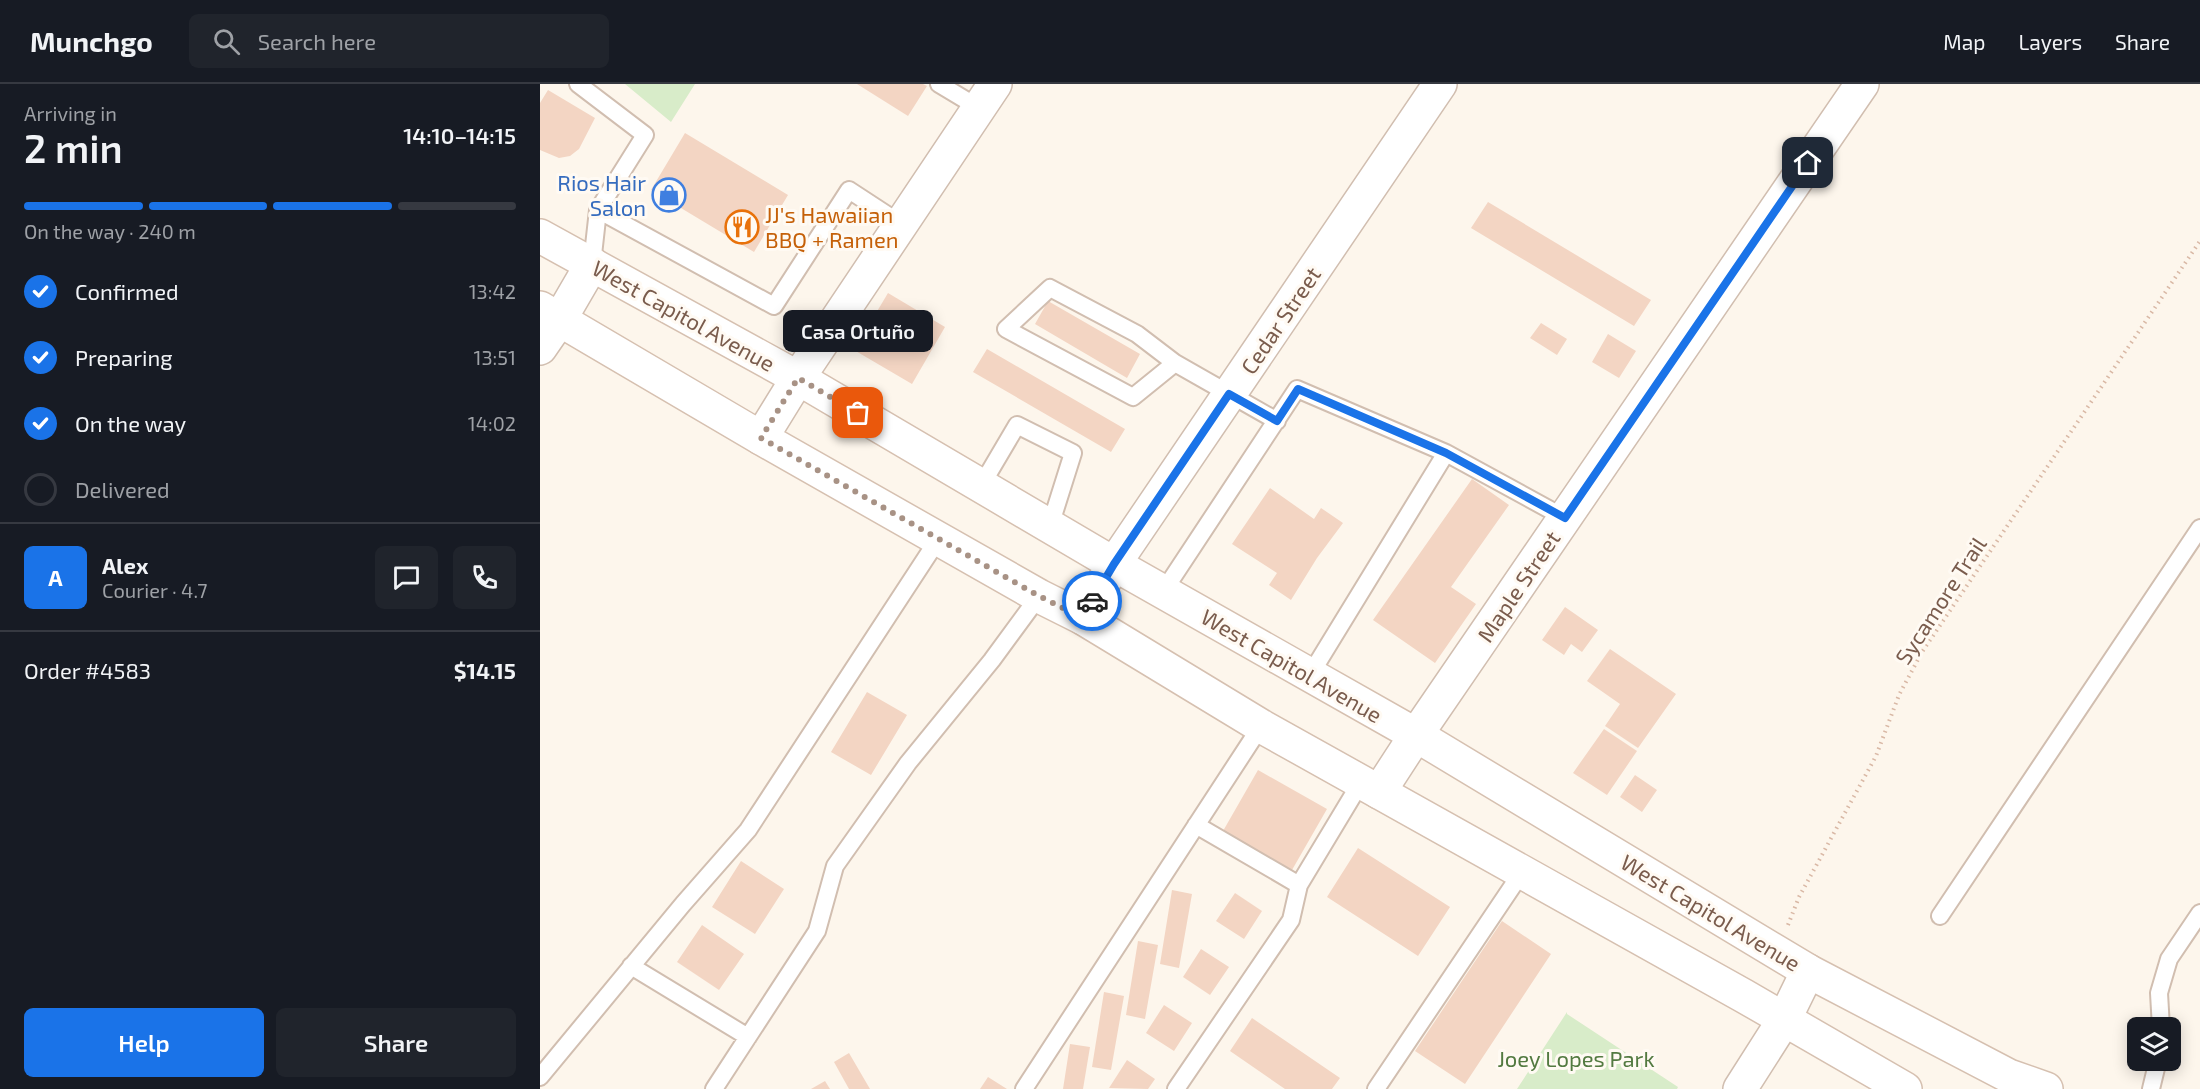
<!DOCTYPE html>
<meta charset="utf-8">
<style>
:root{--surface:#171b24;--page:#20242c;--text:#f1f3f6;--muted:#9ea1a6;--line:#363941;--accent:#1a73e8}
body{margin:0;font-family:"Exo 2",sans-serif;background:var(--page);color:var(--text);height:100vh;display:flex;flex-direction:column;font-size:22px;white-space:nowrap}
*{box-sizing:border-box;margin:0}
p{font-size:20px;color:var(--muted)}
.icon{flex:none;width:33px;height:33px;fill:none;stroke:currentColor;stroke-width:2;stroke-linecap:round;stroke-linejoin:round}
.map{position:relative;flex:1;overflow:hidden}
.drawer{display:flex;flex-direction:column;background:var(--surface);width:540px}
.drawer>*{flex:none}
.controls{position:absolute;left:1587px;top:933px;display:grid;gap:12px}
.controls a{display:grid;place-items:center;width:54px;height:54px;border-radius:9px;background:var(--surface);box-shadow:0 3px 15px #0003;font-size:30px}
.pin{position:absolute;display:grid;place-items:center;width:51px;height:51px;color:#fff;margin:-26px;border-radius:12px;box-shadow:0 3px 9px #0006}
.courier{position:absolute;display:grid;place-items:center;width:60px;height:60px;margin:-30px;border:4px solid #1a73e8;border-radius:50%;background:#fff;color:#222;box-shadow:0 2px 8px #0007}
.bubble{position:absolute;height:42px;border-radius:9px;background:var(--surface);box-shadow:0 3px 15px #0003;font-size:20px;font-weight:600;line-height:42px;text-align:center}
.summary em{font-style:normal;font-weight:600}
.summary div{display:flex;flex-direction:column-reverse}
.summary{display:flex;align-items:center;justify-content:space-between;height:102px;padding:0 24px}
h1{font-size:39px;font-weight:600;line-height:45px}
.bar{display:grid;grid-template-columns:repeat(4,1fr);gap:9px 6px;align-content:center;height:72px;padding:0 24px}
.bar i{height:8px;border-radius:4px;background:var(--line)}
.bar .active{background:var(--accent)}
.bar p{grid-column:span 4}
.line{display:flex;align-items:center;gap:15px;padding:0 24px;border-top:2px solid var(--line)}
.line div{flex:1}
.round{display:grid;place-items:center;flex:none;width:63px;height:63px;border-radius:9px;background:var(--page)}
ol{padding:0 24px;list-style:none}
li{display:flex;align-items:center;gap:18px;height:66px}
li p{margin-inline-start:auto}
li .icon{padding:6px;border-radius:50%;background:var(--accent);color:#fff;stroke-width:4}
li:last-child{color:var(--muted)}
li i{width:33px;height:33px;border:3px solid var(--line);border-radius:50%}
.primary-button{display:flex;gap:12px;margin-top:auto;padding:12px 24px}
.primary-button a{flex:1;height:69px;border-radius:9px;background:var(--accent);color:#fff;font-size:24px;font-weight:600;line-height:69px;text-align:center}
.primary-button a+a{background:var(--page);color:var(--text)}
header{display:flex;align-items:center;gap:36px;box-sizing:border-box;height:84px;padding:0 30px;background:var(--surface);border-bottom:2px solid var(--line)}
header strong{font-size:28px}
nav{display:flex;gap:33px;margin-inline-start:auto;font-size:21px}
.search{width:420px;height:54px;background:var(--page);display:flex;align-items:center;gap:15px;box-sizing:border-box;padding:0 21px;border-radius:9px;color:var(--muted);font-size:22px}
main{display:flex;flex:1;min-height:0}
.map>svg:first-child{display:block}
.green{fill:#d8ecc9}
.building{fill:#f3d5c3}
.lines{fill:none;stroke-linecap:round;stroke-linejoin:round}
.service-casing{stroke:#d1beb0;stroke-width:20}
.minor-casing{stroke:#d1beb0;stroke-width:36}
.secondary-casing{stroke:#d6c0b0;stroke-width:36}
.path{stroke:#d9b8a5;stroke-width:4;stroke-dasharray:1.5 4.5;stroke-linecap:butt}
.service{stroke:#fff;stroke-width:16}
.minor{stroke:#fff;stroke-width:33}
.secondary{stroke:#fff;stroke-width:33}
.done{stroke:#a89285;stroke-width:6;stroke-dasharray:0 10.8}
.route{stroke:#1a73e8;stroke-width:8}
.labels{text-anchor:middle;dominant-baseline:central;stroke-width:6;stroke-linejoin:round;paint-order:stroke}
.shop-label{font-size:22px;fill:#366cbe;stroke:#fffaf3;text-anchor:end}
.food-label{font-size:22px;fill:#c56008;stroke:#fffaf3;text-anchor:start}
.street-label{font-size:22px;fill:#7a5c4d;stroke:#fffaf3}
.park-label{font-size:22px;fill:#537a41;stroke:#fffaf3}
</style>
<header>
<strong>Munchgo</strong>
<div class="search"><svg class="icon" aria-label="search" viewBox="0 0 24 24"><circle cx="10" cy="10" r="6"/><path d="M15 15l6 6"/></svg>Search here</div>
<nav><a>Map</a><a>Layers</a><a>Share</a></nav>
</header>
<main>
<section class="drawer">
<div class="summary"><div><h1>2 min</h1><p>Arriving in</p></div><em>14:10–14:15</em></div>
<div class="bar"><i class="active"></i><i class="active"></i><i class="active"></i><i></i><p>On the way · 240 m</p></div>
<ol>
<li><svg class="icon" aria-label="check" viewBox="0 0 24 24"><path d="M5 12l5 5 9-10"/></svg>Confirmed<p>13:42</p></li>
<li><svg class="icon" aria-label="check" viewBox="0 0 24 24"><path d="M5 12l5 5 9-10"/></svg>Preparing<p>13:51</p></li>
<li><svg class="icon" aria-label="check" viewBox="0 0 24 24"><path d="M5 12l5 5 9-10"/></svg>On the way<p>14:02</p></li>
<li><i></i>Delivered</li>
</ol>
<div class="line" style="height:108px"><b class="round" style="background:var(--accent);color:#fff">A</b><div><b>Alex</b><p>Courier · 4.7</p></div><a class="round"><svg class="icon" aria-label="chat" viewBox="0 0 24 24"><path d="M4 5h16v11H9l-5 4z"/></svg></a><a class="round"><svg class="icon" aria-label="phone" viewBox="0 0 24 24"><path d="M5 4h4l2 5-3 2q2 4 5 5l2-3 5 2v4C11 20 4 13 5 4z"/></svg></a></div>
<div class="line" style="height:78px"><div>Order #4583</div><b>$14.15</b></div>
<div class="primary-button"><a>Help</a><a>Share</a></div>
</section>
<div class="map">
<svg width="1660" height="1005" viewBox="0 0 1660 1005">
<rect width="100%" height="100%" fill="#fdf6ec"/>
<!-- green -->
<path class="green" d="M85 0H155L131 38Z
M1027 928V930L1138 1003 1137 1005H977Z"/>
<!-- building -->
<path class="building" d="M317 0H383L387 2 368 32Z
M8 6 55 34 39 65 30 72 19 74 0 66V19Z
M145 49 248 111 214 168 111 106Z
M948 118 1111 216 1094 242 931 144Z
M348 209 405 243 372 300 314 266Z
M508 217 600 270 587 294 495 240Z
M1001 239 1027 255 1017 271 990 254Z
M1068 250 1096 267 1079 294 1052 278Z
M447 265 585 345 571 368 433 288Z
M932 395 969 421 911 503 936 520 895 579 833 536Z
M730 404 774 435 781 424 803 439 777 474 751 516 729 501 737 489 692 460Z
M1025 523 1058 546 1042 568 1031 560 1024 571 1002 556Z
M1070 565 1136 610 1098 664 1065 642 1080 620 1047 597Z
M327 608 367 631 331 691 291 668Z
M1064 645 1097 667 1067 711 1033 689Z
M718 686 787 725 752 786 683 747Z
M1095 691 1117 706 1102 728 1080 713Z
M818 764 910 823 878 872 787 813Z
M201 777 244 805 215 850 172 823Z
M632 806 652 810 639 884 620 880Z
M695 809 722 827 704 855 676 837Z
M962 837 1011 870 925 1000 875 967Z
M162 841 204 870 179 906 137 878Z
M598 857 618 861 605 935 586 931Z
M661 865 689 883 670 911 643 893Z
M564 908 584 912 571 986 552 983Z
M624 921 652 939 634 967 606 949Z
M712 934 800 994 792 1005H745L690 967Z
M530 960 550 963 543 1005H523Z
M309 969 330 1005H309L294 978Z
M587 976 615 995 608 1005 569 1004Z
M448 993 467 1005H440Z
M285 997 290 1005H271Z"/>
<g class="lines">
<!-- service casing -->
<g class="service-casing">
<path id="service" d="M38 0 105 51 58 126 52 180
M399 0 439 24
M58 126 234 222 309 106 361 140
M635 279 593 313 466 245 510 204 597 250 635 279 737 337
M441 402 477 341 533 369 510 442
M623 508 757 305 906 369
M770 591 906 369 1025 434
M656 741 759 801 821 698
M1400 832 1660 444
M91 882 208 953
M1621 944 1619 909 1629 875 1660 829
M0 993 143 820 208 746 399 454
M174 1005 277 847 295 782 368 679 452 576 499 512
M484 1005 721 642
M636 1005 751 836 759 801
M836 1005 982 788
M1611 1005 1618 976"/>
</g>
<!-- minor casing -->
<g class="minor-casing">
<path id="minor" d="M0 264 20 235 52 180
M221 354 258 294 455 0
M543 534 574 480 900 0
M839 708 876 651 1322 0
M1200 1005 1244 936 1268 887"/>
</g>
<!-- secondary casing -->
<g class="secondary-casing">
<path id="secondary" d="M0 152 258 294 574 480 876 651 1268 887 1469 992 1506 1005
M0 224 221 354 499 512 543 534 721 642 1204 912 1365 1005"/>
</g>
<!-- path -->
<path class="path" d="M1248 841 1259 813 1336 672 1359 611 1382 568 1660 157"/>
<!-- service -->
<use href="#service" class="service"/>
<!-- minor -->
<use href="#minor" class="minor"/>
<!-- secondary -->
<use href="#secondary" class="secondary"/>
</g>
<g class="lines">
<!-- done -->
<path class="done" d="M318 329 258 294 221 354 499 512 543 534 552 517"/>
<!-- route -->
<path class="route" d="M552 517 574 480 689 310 737 337 758 305 906 369 1025 434 1268 79"/>
</g>
<!-- icons -->
<defs>
<g id="shop-ring" transform="scale(1.725)"><circle r="9.5" fill="#fffaf3" stroke="#3f7fe0" stroke-width="1.5"/><path d="M-5-2.5h2.3a2.7 3.5 0 0 1 5.4 0H5L5.5 6h-11ZM-1.5-2.5h3a1.5 2.3 0 0 0-3 0Z" fill="#3f7fe0"/></g>
<g id="restaurant-ring" transform="scale(1.725)"><circle r="9.5" fill="#fffaf3" stroke="#e8710a" stroke-width="1.5"/><path d="M-5-6h1v4h1v-4h1v4h1v-4h1v5L-1.5 .5V6h-2V.5L-5-1ZM5-6V6H3V1.5H1.5Q1.5-4 5-6Z" fill="#e8710a"/></g>
</defs>
<g fill-rule="evenodd">
<use href="#shop-ring" x="129" y="111"/>
<use href="#restaurant-ring" x="202" y="143"/>
</g>
<g class="labels">
<!-- shop labels -->
<g class="shop-label">
<text x="106" y="98">Rios Hair<tspan x="106" dy="25">Salon</tspan></text>
</g>
<!-- food labels -->
<g class="food-label">
<text x="225" y="130">JJ's Hawaiian<tspan x="225" dy="25">BBQ + Ramen</tspan></text>
</g>
<!-- street labels -->
<g class="street-label">
<text transform="translate(144 231) rotate(29)">West Capitol Avenue</text>
<text transform="translate(740 236) rotate(-56)">Cedar Street</text>
<text transform="translate(978 502) rotate(-56)">Maple Street</text>
<text transform="translate(1400 516) rotate(-57)">Sycamore Trail</text>
<text transform="translate(752 581) rotate(30)">West Capitol Avenue</text>
<text transform="translate(1171 828) rotate(31)">West Capitol Avenue</text>
</g>
<!-- park labels -->
<g class="park-label">
<text x="1036" y="974">Joey Lopes Park</text>
</g>
</g>
</svg>
<div class="controls">
<a><svg class="icon" aria-label="layers" viewBox="0 0 24 24"><path d="M12 4l9 5-9 5-9-5zM3 14l9 5 9-5"/></svg></a>
</div>
<div class="pin" style="left:318px;top:329px;background:#ea580c"><svg class="icon" aria-label="bag" viewBox="0 0 24 24"><path d="M5 8h14l-1 12H6zM9 8a3 3 0 0 1 6 0"/></svg></div>
<div class="pin" style="left:1268px;top:79px;background:#1f2937"><svg class="icon" aria-label="home" viewBox="0 0 24 24"><path d="M3 11l9-7 9 7M6 9v11h12V9"/></svg></div>
<div class="courier" style="left:552px;top:517px"><svg class="icon" aria-label="car" viewBox="0 0 24 24"><path d="M5 17H2v-5l4-1 3-4h7l3 4 3 1v5h-3M9 17h6M6 11h13"/><circle cx="7" cy="17" r="2"/><circle cx="17" cy="17" r="2"/></svg></div>
<div class="bubble" style="left:243px;top:226px;width:150px">Casa Ortuño</div>
</div>
</main>
